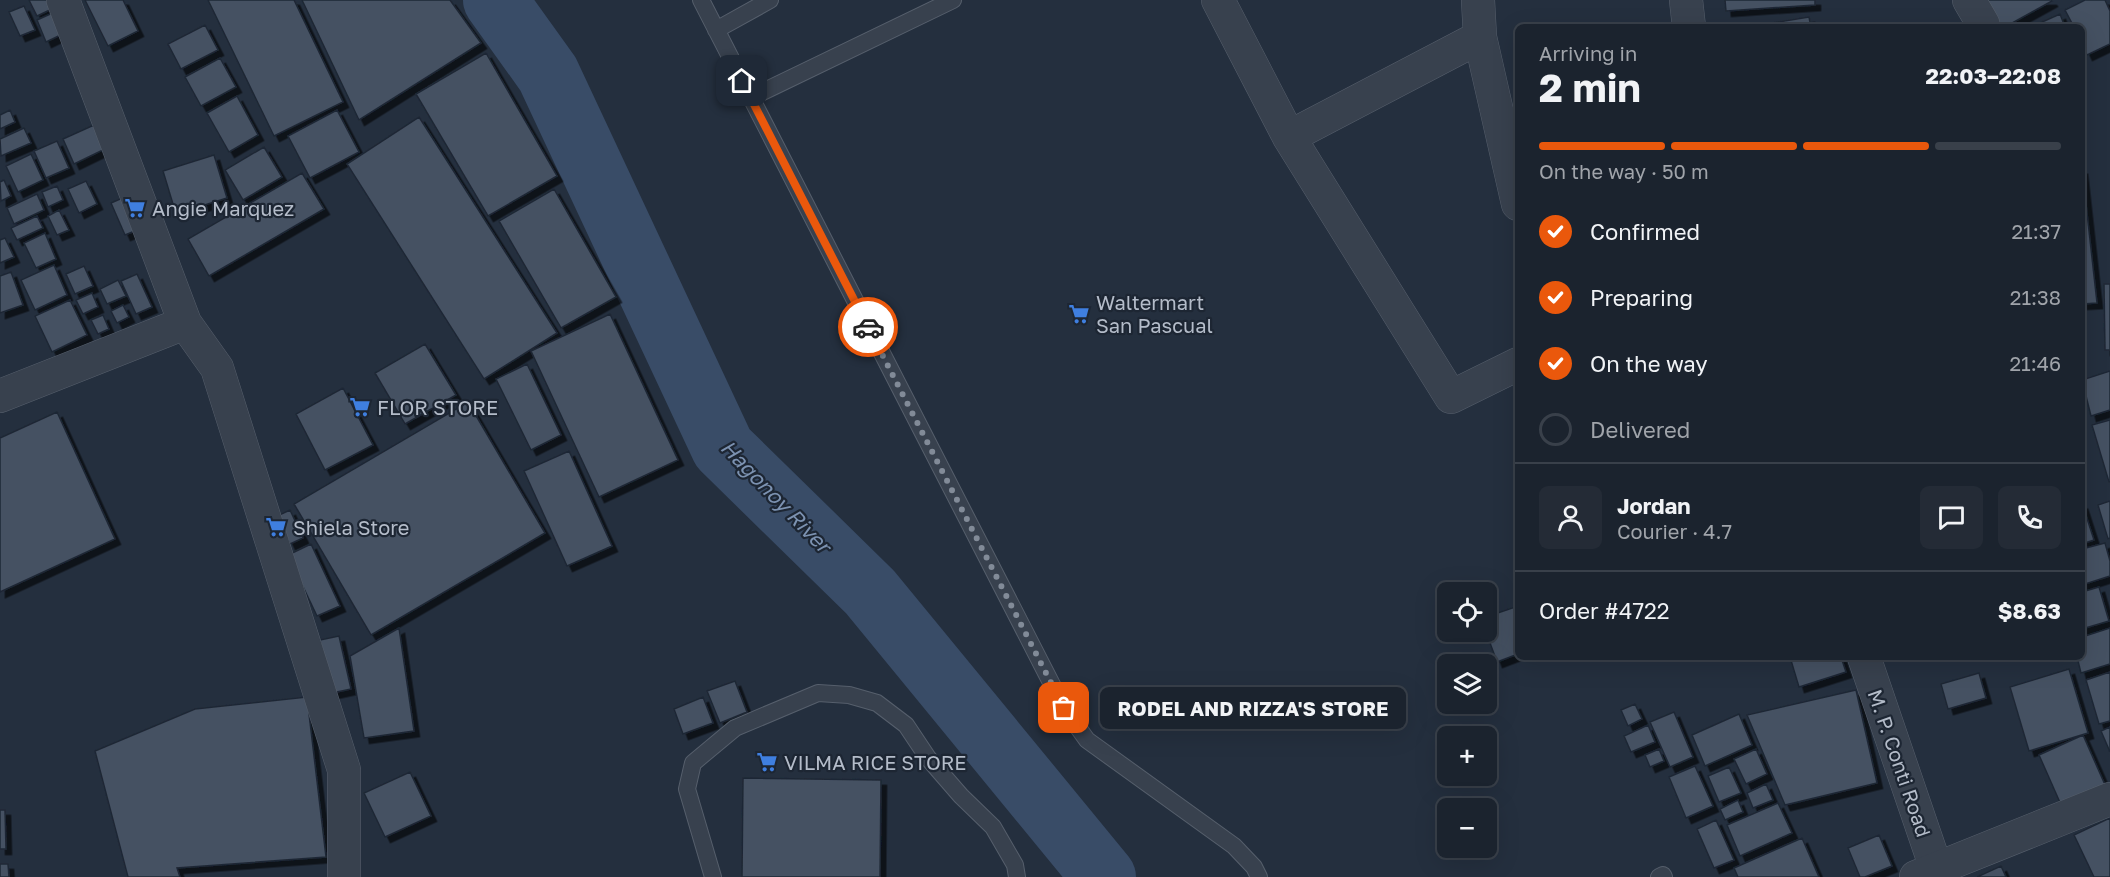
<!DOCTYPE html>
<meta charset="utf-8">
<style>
:root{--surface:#1b232e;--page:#242b36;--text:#f1f3f6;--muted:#a0a4aa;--line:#39404a;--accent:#ea580c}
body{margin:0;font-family:"Golos Text",sans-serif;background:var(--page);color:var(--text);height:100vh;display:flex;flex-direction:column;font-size:22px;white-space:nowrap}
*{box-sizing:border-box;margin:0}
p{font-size:20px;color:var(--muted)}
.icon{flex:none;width:33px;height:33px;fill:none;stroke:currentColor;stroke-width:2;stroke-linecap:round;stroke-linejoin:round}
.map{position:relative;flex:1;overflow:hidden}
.details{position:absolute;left:1515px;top:24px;width:570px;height:636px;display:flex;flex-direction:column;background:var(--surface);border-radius:9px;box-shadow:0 6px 24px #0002,0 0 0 2px var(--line)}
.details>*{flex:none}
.tools{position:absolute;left:1437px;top:582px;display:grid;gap:12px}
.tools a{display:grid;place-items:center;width:60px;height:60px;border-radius:9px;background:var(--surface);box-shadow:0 6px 24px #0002,0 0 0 2px var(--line);font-size:30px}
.pin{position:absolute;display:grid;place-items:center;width:51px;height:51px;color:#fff;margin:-26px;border-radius:12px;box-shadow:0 3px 9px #0006}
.courier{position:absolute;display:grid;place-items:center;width:60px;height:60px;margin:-30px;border:4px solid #ea580c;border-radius:50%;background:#fff;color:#222;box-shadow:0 2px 8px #0007}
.bubble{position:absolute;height:42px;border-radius:9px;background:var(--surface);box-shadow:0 6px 24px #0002,0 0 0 2px var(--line);font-size:20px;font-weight:700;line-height:42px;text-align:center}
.overview em{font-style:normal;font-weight:700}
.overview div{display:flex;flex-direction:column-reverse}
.overview{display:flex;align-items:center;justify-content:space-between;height:102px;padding:0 24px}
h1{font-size:39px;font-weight:700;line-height:45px}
.bar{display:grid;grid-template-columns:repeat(4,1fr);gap:9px 6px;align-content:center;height:72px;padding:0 24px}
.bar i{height:8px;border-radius:4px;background:var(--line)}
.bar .selected{background:var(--accent)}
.bar p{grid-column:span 4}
.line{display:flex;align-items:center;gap:15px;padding:0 24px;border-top:2px solid var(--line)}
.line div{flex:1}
.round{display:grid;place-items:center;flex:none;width:63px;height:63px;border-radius:9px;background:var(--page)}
ol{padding:0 24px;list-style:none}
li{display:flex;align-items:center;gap:18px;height:66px}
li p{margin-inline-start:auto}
li .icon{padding:6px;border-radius:50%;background:var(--accent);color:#fff;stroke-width:4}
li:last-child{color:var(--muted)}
li i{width:33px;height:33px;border:3px solid var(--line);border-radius:50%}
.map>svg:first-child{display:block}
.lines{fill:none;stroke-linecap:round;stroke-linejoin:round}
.river{stroke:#394c67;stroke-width:64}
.building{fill:#455162;stroke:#1f2835;stroke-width:1.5;filter:url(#shadow)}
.service-casing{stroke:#565f6c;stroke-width:18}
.minor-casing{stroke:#565f6c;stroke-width:34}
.tertiary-casing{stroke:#565f6c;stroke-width:34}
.service{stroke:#38414e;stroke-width:16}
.minor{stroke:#38414e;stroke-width:33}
.tertiary{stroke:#38414e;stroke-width:33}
.done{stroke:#828b98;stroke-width:6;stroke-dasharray:0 10.8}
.route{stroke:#ea580c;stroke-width:8}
.labels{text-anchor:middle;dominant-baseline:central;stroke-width:4.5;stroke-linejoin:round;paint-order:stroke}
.poi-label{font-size:20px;fill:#b4bcc9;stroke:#1d2633;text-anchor:start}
.street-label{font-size:20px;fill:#b4bcc9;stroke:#1d2633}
.water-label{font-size:21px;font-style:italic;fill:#7c92b1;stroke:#1d2633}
</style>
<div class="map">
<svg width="2110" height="877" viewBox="0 0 2110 877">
<defs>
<filter id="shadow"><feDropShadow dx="5.5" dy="5.5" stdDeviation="0" flood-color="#0009"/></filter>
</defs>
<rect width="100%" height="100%" fill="#242f3e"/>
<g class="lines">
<!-- river -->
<path class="river" d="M495 0 548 74 723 448 870 592 1104 877"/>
</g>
<!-- building -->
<path class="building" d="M29 0H51L54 8 37 16Z
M85 0H123L138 31 108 46Z
M208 0H294L343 102 274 136Z
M302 0H450L481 43 359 120Z
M1725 0H1815V5L1726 11Z
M1979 0H2051L2052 1 2005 27H1994Z
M2085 0H2105L2110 11V44L2087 55 2082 44V27H2074L2065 10Z
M24 6 35 30 20 36 9 12Z
M57 11 67 32 46 42 37 20Z
M2060 14 2065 27H2031Z
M1809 17 1811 27H1749Z
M205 25 218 50 181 69 168 44Z
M486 53 557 176 488 216 416 94Z
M220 58 236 87 201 106 185 77Z
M237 96 258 135 229 152 207 113Z
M10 110 15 122 0 129V115Z
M337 110 359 152 310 178 288 136Z
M419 117 557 333 484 379 347 164Z
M94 125 105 149 74 164 63 139Z
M24 128 31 143 1 156 0 139Z
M57 141 69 168 46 178 34 151Z
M264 147 282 177 243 200 225 170Z
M31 154 43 180 18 192 6 166Z
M214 155 227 198 176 214 163 171Z
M2082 168 2097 303 2082 304Z
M302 173 324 209 209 276 188 239Z
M4 180 11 196 1 201 0 182Z
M86 181 97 204 79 213 68 189Z
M57 186 63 200 48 207 42 192Z
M554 189 616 297 561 328 499 221Z
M37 194 44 210 14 224 7 208Z
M127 196 142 228 125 235 111 203Z
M59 210 69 230 57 235 48 216Z
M37 216 43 228 17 240 11 228Z
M45 233 56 259 36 268 24 243Z
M5 238 14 257 0 263V240Z
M54 265 67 295 35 310 21 280Z
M84 266 93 286 75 294 66 274Z
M11 272 23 305 0 313V276Z
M137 274 152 307 136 314 121 281Z
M118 280 126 296 107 304 100 289Z
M2104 284H2110V350H2105Z
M92 293 98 307 83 314 76 300Z
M70 300 87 335 52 352 35 316Z
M123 305 129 317 117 323 111 311Z
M610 314 678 460 599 497 531 351Z
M103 315 109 329 98 334 91 320Z
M425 344 456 395 405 424 375 373Z
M527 364 561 435 531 450 496 379Z
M2110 371V410L2091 416 2082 380Z
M343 388 373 445 325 470 296 414Z
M468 402 545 533 371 635 294 504Z
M57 412 115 539 0 592V438Z
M2110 420V482H2109L2092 425Z
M569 451 612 546 567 566 524 471Z
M2110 501V538L2108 539 2098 505Z
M2082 503 2094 540 2082 544Z
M290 510 303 538 290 544 277 516Z
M2105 543 2110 561V576L2082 585V549Z
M311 544 340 606 317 616 288 555Z
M2099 587 2109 621 2082 629V592Z
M1518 606V654L1497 662 1486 632V617Z
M399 628 414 731 364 738 350 656Z
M2110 628V664L2081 673 2077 657H2082V637Z
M339 636 351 689 332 693 320 640Z
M1790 657H1841L1846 672 1799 687Z
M2069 669 2088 733 2029 751 2010 687Z
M2110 672V721L2099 724 2086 680Z
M1979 673 1986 698 1948 709 1941 684Z
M735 681 747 712 720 723 707 691Z
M1856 690 1877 783 1785 805 1747 715Z
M307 697 326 857 177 868 180 877H128L95 751 195 709Z
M703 697 713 723 683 734 674 709Z
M1635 704 1642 719 1628 726 1621 710Z
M1674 712 1693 757 1670 767 1650 722Z
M1739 714 1752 745 1705 766 1692 735Z
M1648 725 1655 742 1631 752 1624 736Z
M2110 727V752L2101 731Z
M2083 735 2106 787 2062 807 2039 755Z
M1659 749 1664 761 1650 767 1645 755Z
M1756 749 1767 774 1746 784 1734 759Z
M1695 766 1713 806 1686 818 1669 777Z
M1729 767 1741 793 1719 802 1708 776Z
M410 772 431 816 385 837 364 793Z
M743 778 881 780 880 877H742Z
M1766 784 1773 800 1753 808 1747 793Z
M1738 800 1743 812 1725 820 1720 809Z
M1778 803 1792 833 1740 856 1727 825Z
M0 810H5L6 849H0Z
M2110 818V877H2094L2074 835Z
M1716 820 1734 860 1714 868 1697 829Z
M1879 835 1892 866 1865 877H1860L1848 848Z
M1802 838 1819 877H1738L1734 868Z
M0 864H8L9 877H0Z
M2001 866 2006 877H1977Z"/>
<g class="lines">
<!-- service casing -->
<g class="service-casing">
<path id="service" d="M701 0 1064 708 1087 740 1234 846 1254 867 1259 877
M716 30 770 0
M750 98 953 0
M713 877 687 789 693 763 735 728 818 693 849 695 877 703 906 725 928 758 961 796 993 827 1015 865 1017 877
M1659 877 1663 875 1664 877"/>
</g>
<!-- minor casing -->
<g class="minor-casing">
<path id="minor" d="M63 0 185 323 217 368 344 770V877
M1218 0 1289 137 1451 397 1518 364
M1478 0 1480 37 1518 204
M1686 0 1689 27
M1969 0 1983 24
M1289 137 1480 37
M0 396 185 323
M1864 657 1936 868"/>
</g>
<!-- tertiary casing -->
<g class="tertiary-casing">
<path id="tertiary" d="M1916 877 2110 799"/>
</g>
<!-- service -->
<use href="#service" class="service"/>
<!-- minor -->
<use href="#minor" class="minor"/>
<!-- tertiary -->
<use href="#tertiary" class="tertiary"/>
</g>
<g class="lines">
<!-- done -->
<path class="done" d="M868 327 1064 708"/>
<!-- route -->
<path class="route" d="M742 81 868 327"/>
</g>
<!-- icons -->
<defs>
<g id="supermarket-bare" transform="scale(1.62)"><path d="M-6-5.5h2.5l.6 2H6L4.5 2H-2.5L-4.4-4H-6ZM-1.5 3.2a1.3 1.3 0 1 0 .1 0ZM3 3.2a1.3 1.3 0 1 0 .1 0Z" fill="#3f7fe0" stroke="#1d2633" stroke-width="2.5" paint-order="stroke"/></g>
</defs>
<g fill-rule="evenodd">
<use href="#supermarket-bare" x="135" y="208"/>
<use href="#supermarket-bare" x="1079" y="314"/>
<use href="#supermarket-bare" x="360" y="407"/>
<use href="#supermarket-bare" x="276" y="527"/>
<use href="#supermarket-bare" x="767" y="762"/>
</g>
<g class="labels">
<!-- poi labels -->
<g class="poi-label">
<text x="152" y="208">Angie Marquez</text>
<text x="1096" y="302">Waltermart<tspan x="1096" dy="23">San Pascual</tspan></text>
<text x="377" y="407">FLOR STORE</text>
<text x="293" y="527">Shiela Store</text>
<text x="784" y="762">VILMA RICE STORE</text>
</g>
<!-- street labels -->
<g class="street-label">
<text transform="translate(1900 763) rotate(71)">M. P. Conti Road</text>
</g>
<!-- water labels -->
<g class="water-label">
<text transform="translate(776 496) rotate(46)">Hagonoy River</text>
</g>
</g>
</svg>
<div class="tools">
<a><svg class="icon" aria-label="locate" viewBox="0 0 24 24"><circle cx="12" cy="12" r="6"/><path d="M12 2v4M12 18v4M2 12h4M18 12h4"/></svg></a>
<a><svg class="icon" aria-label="layers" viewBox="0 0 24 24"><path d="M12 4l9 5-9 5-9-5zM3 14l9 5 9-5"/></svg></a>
<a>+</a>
<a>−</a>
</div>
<div class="pin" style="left:1064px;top:708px;background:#ea580c"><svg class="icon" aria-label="bag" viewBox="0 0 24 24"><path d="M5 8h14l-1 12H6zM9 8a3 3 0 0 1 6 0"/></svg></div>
<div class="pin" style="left:742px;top:81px;background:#1f2937"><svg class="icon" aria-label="home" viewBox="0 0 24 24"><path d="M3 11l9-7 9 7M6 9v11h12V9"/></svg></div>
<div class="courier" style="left:868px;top:327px"><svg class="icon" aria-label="car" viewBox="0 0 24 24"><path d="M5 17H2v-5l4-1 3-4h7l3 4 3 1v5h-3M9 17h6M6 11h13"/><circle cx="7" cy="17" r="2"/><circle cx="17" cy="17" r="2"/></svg></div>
<div class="bubble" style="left:1100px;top:687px;width:306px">RODEL AND RIZZA'S STORE</div>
<section class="details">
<div class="overview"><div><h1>2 min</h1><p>Arriving in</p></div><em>22:03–22:08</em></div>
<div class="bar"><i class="selected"></i><i class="selected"></i><i class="selected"></i><i></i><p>On the way · 50 m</p></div>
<ol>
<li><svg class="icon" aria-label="check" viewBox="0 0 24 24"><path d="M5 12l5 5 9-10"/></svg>Confirmed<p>21:37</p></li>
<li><svg class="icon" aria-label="check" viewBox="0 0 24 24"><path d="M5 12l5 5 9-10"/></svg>Preparing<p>21:38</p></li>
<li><svg class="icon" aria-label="check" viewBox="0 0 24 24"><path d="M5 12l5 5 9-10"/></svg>On the way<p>21:46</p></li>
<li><i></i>Delivered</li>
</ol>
<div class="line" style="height:108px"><a class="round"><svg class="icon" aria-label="person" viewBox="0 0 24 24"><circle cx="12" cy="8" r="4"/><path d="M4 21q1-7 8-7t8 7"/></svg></a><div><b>Jordan</b><p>Courier · 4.7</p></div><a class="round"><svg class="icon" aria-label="chat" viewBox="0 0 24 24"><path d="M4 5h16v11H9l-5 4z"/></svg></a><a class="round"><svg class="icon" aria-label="phone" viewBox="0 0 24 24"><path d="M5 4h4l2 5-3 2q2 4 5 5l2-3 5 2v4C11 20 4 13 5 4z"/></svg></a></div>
<div class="line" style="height:78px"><div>Order #4722</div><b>$8.63</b></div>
</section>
</div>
